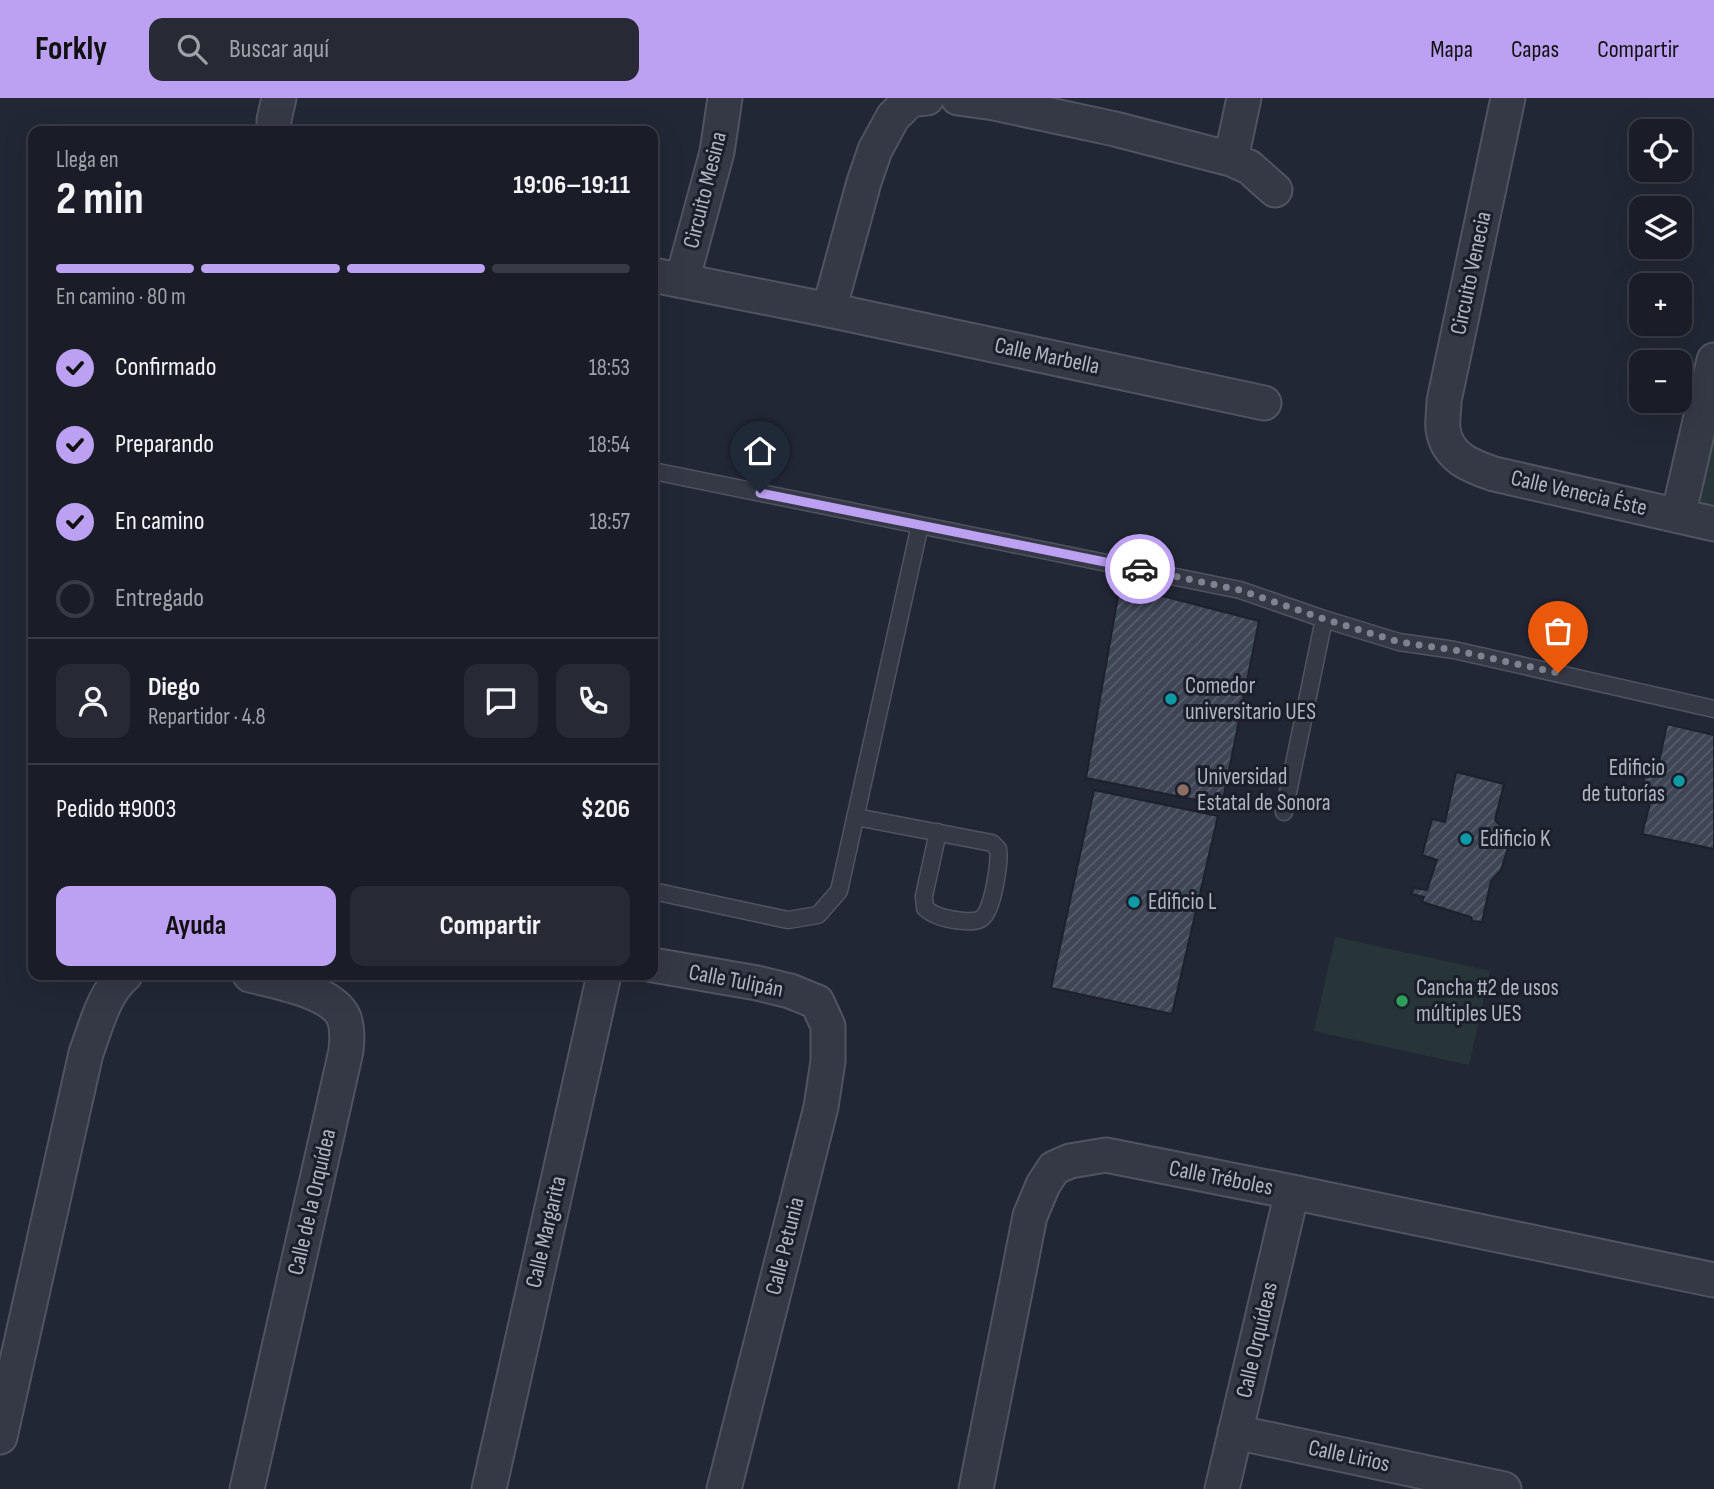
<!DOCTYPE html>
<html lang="es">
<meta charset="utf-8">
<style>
:root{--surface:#1a1d28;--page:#272a34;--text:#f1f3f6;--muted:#9fa2a8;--line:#383b45;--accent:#bca0f2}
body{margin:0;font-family:"Sofia Sans Condensed",sans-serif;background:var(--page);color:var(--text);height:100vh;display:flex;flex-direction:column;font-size:26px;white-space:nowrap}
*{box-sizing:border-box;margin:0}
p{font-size:23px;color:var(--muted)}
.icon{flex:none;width:38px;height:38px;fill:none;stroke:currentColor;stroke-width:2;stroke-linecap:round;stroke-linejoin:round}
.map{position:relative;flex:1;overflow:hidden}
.sheet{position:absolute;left:28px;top:28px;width:630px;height:854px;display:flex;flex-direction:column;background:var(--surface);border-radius:14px;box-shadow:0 7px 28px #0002,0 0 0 2px var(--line)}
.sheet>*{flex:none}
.fabs{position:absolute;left:1629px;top:21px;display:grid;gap:14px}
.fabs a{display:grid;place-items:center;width:63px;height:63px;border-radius:14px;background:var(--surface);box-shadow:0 7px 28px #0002,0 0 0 2px var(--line);font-size:35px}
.pin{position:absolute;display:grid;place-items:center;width:60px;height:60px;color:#fff;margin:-72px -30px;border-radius:50% 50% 50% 0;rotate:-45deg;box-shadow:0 0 7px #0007}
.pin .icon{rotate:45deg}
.courier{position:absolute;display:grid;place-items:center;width:70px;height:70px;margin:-35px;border:5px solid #bca0f2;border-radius:50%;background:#fff;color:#222;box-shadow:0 2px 9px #0007}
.head em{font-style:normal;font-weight:700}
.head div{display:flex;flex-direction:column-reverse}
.head{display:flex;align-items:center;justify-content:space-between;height:119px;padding:0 28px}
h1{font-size:46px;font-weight:700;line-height:52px}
.bar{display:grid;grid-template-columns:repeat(4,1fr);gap:10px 7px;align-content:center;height:84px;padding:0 28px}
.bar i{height:9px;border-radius:5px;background:var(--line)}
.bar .on{background:var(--accent)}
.bar p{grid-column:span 4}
.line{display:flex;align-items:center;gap:18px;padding:0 28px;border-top:2px solid var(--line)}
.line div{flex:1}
.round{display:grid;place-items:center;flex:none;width:74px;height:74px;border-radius:14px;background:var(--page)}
ol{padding:0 28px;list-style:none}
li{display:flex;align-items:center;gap:21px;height:77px}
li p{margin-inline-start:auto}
li .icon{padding:7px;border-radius:50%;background:var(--accent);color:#111;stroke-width:4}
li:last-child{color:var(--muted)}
li i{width:38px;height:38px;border:4px solid var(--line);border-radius:50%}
.primary-button{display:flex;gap:14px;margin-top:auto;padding:14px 28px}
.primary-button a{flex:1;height:80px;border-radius:14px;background:var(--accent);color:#111;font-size:28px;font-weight:700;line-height:80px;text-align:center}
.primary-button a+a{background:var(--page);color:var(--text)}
header{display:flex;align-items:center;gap:42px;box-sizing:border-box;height:98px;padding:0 35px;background:var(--accent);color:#111}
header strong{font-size:33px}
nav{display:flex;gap:38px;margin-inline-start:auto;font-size:24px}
.search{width:490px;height:63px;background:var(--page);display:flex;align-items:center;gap:18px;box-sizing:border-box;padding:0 24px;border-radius:14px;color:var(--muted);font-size:26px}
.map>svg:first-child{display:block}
.green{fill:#273539}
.building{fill:url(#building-hatch);stroke:#1d212c;stroke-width:2}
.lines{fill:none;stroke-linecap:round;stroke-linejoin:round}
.service-casing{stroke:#505460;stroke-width:19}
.minor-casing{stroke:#505460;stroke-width:37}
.service{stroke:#353946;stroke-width:16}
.minor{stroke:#353946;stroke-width:33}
.done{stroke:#7e8391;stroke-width:7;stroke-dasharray:0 12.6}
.route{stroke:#bca0f2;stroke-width:9}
.culture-dot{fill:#0f9aa8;stroke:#1b1f2a;stroke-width:2.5}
.education-dot{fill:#8d6e63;stroke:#1b1f2a;stroke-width:2.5}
.leisure-dot{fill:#2e9e5b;stroke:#1b1f2a;stroke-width:2.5}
.labels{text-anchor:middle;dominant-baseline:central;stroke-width:6;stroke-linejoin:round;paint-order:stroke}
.street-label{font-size:23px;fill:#b0b4c2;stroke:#1b1f2a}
.poi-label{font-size:23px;fill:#b0b4c2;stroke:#1b1f2a;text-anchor:start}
</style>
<header>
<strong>Forkly</strong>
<div class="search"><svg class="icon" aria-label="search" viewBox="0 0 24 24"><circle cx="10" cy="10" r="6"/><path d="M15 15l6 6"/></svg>Buscar aquí</div>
<nav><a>Mapa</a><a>Capas</a><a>Compartir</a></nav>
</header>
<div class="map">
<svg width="1714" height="1391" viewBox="0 0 1714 1391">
<defs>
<pattern id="building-hatch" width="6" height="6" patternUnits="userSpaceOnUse" patternTransform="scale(1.75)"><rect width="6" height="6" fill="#3e4555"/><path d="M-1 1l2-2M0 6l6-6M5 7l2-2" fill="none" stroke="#575d6c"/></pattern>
</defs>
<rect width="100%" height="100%" fill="#222735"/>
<!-- green -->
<path class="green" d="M1714 274V430L1683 424Z
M1335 839 1490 873 1469 967 1314 933Z"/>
<!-- building -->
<path class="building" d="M1120 487 1259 523 1222 707 1086 680Z
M1667 626 1714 637V751L1642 736 1652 698 1641 696 1647 666 1658 669Z
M1456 674 1504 686 1495 722 1504 732 1508 750 1501 772 1491 783 1482 824 1472 823 1471 819 1422 804 1424 799 1411 796 1414 790 1427 792 1437 762 1422 757 1432 721 1445 724Z
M1094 692 1218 718 1172 916 1051 890Z"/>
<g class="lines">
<!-- service casing -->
<g class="service-casing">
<path id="service" d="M653 373 1240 492 1324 521
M1284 714 1324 521 1399 544 1454 552 1714 611
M856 719 992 745 998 751C1000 764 993 812 982 820 974 827 944 821 934 816 931 815 928 812 925 810L924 798 938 734
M653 793 788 822 818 817 839 793 920 427"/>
</g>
<!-- minor casing -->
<g class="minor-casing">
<path id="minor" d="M958 0 994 5 1115 31 1231 61 1249 69 1275 92
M1508 0 1444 303C1444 312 1442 322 1443 331 1447 359 1470 368 1494 376L1714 426
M274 33V22L279 0
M1231 61 1244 0
M653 177 829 212 1264 305
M682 183 717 54 725 0
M829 212 864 84 875 52 893 19 910 2 927 0
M1678 418 1714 262
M653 867 757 885 790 893 817 904 828 928V963L821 1009 724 1391
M1235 1334 1504 1391
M0 1339 86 955C96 929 103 896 125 877
M247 1391 346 953C347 942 348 931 344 920 333 893 276 884 250 877
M489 1391 604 877
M976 1391 1030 1118 1043 1087 1054 1070 1070 1063 1106 1057 1292 1094 1714 1182
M1222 1391 1292 1094"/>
</g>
<!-- service -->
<use href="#service" class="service"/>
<!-- minor -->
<use href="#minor" class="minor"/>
</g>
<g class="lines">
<!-- done -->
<path class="done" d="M1140 471 1240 492 1324 521 1399 544 1454 552 1558 575"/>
<!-- route -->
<path class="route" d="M760 395 1140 471"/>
</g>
<!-- markers -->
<g class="culture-dot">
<circle cx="1171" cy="601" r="7"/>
<circle cx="1679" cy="683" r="7"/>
<circle cx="1466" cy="741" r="7"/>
<circle cx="1134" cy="804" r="7"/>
</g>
<circle class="education-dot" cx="1183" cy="692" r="7"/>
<circle class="leisure-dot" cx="1402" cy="903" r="7"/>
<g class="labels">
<!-- street labels -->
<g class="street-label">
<text transform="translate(705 92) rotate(-76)">Circuito Mesina</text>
<text transform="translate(1471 175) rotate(-78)">Circuito Venecia</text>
<text transform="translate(1047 258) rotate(12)">Calle Marbella</text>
<text transform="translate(1579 395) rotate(13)">Calle Venecia Éste</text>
<text transform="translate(736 883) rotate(11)">Calle Tulipán</text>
<text transform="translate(1221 1080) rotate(11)">Calle Tréboles</text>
<text transform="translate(312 1104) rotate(-77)">Calle de la Orquídea</text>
<text transform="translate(546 1134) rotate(-77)">Calle Margarita</text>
<text transform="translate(785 1148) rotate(-76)">Calle Petunia</text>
<text transform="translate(1257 1242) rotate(-77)">Calle Orquídeas</text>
<text transform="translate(1349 1358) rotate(12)">Calle Lirios</text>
</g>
<!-- poi labels -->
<g class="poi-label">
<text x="1185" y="588">Comedor<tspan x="1185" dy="26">universitario UES</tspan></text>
<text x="1665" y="670" text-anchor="end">Edificio<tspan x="1665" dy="26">de tutorías</tspan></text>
<text x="1197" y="679">Universidad<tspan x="1197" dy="26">Estatal de Sonora</tspan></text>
<text x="1480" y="741">Edificio K</text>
<text x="1148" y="804">Edificio L</text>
<text x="1416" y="890">Cancha #2 de usos<tspan x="1416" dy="26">múltiples UES</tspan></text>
</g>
</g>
</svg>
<div class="fabs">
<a><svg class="icon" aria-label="locate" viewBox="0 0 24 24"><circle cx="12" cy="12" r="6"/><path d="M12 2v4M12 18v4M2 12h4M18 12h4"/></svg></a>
<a><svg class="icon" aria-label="layers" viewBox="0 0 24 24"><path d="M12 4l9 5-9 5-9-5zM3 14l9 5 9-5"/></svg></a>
<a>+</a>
<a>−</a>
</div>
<div class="pin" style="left:1558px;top:575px;background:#ea580c"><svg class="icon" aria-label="bag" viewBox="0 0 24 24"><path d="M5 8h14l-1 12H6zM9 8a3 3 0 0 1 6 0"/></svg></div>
<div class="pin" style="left:760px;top:395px;background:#1f2937"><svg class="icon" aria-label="home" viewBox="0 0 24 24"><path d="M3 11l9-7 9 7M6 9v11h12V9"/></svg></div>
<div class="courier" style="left:1140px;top:471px"><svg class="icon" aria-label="car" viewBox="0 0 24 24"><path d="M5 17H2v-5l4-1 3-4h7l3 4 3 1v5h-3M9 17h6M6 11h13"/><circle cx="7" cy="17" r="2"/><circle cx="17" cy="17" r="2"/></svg></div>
<section class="sheet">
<div class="head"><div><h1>2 min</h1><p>Llega en</p></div><em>19:06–19:11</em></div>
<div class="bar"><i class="on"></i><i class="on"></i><i class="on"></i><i></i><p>En camino · 80 m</p></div>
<ol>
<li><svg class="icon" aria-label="check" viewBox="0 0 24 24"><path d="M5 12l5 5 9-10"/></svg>Confirmado<p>18:53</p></li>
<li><svg class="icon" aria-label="check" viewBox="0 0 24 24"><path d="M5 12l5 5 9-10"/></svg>Preparando<p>18:54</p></li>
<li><svg class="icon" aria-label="check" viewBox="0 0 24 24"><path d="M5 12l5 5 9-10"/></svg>En camino<p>18:57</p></li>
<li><i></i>Entregado</li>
</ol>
<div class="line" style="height:126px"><a class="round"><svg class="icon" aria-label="person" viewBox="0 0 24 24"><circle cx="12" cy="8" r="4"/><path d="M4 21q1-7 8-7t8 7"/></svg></a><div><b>Diego</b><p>Repartidor · 4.8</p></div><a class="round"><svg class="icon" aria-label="chat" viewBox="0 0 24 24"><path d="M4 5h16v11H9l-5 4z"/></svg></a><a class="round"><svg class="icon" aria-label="phone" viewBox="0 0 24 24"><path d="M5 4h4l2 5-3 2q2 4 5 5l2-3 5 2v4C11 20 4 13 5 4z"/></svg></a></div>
<div class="line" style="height:91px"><div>Pedido #9003</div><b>$206</b></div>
<div class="primary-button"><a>Ayuda</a><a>Compartir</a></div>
</section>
</div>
